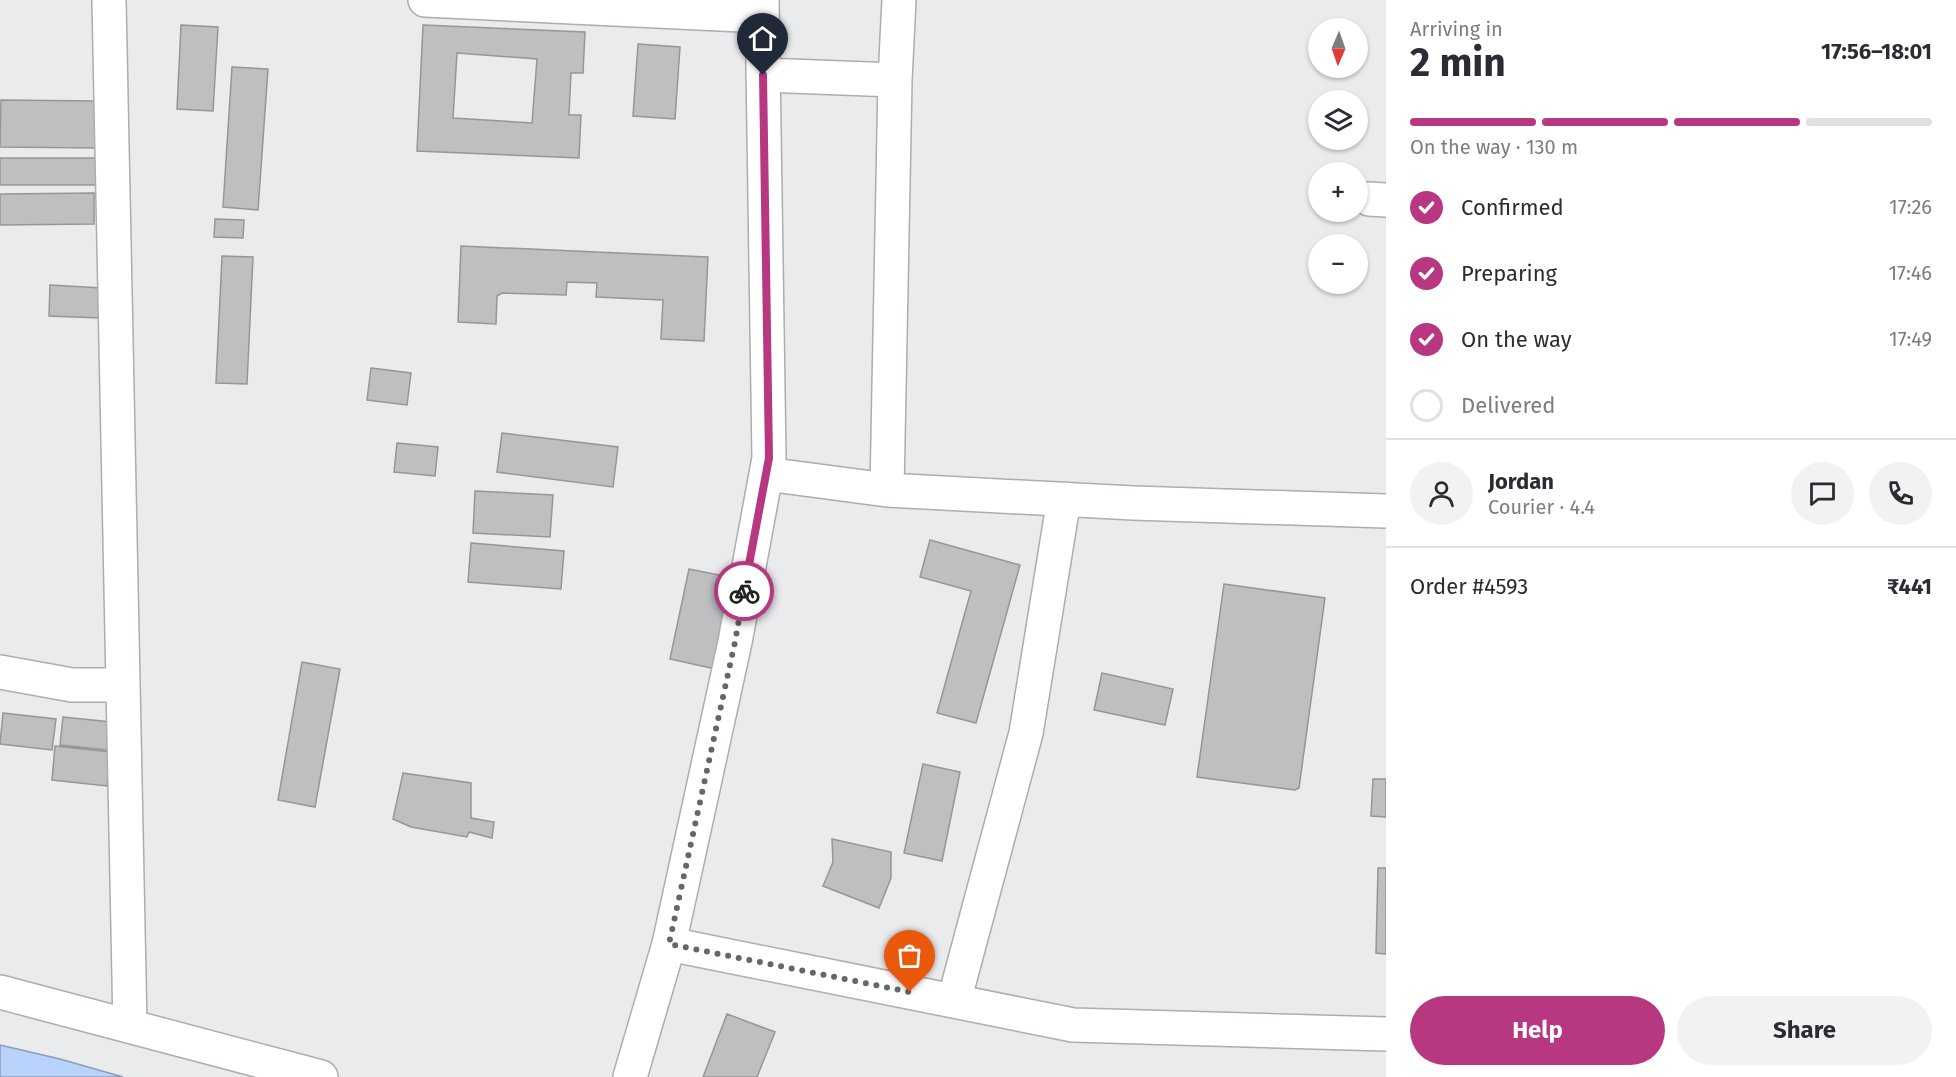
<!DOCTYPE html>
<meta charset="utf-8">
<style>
:root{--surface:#fff;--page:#f2f2f3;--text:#2b2b33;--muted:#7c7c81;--line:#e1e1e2;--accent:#b83781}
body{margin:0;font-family:"Fira Sans",sans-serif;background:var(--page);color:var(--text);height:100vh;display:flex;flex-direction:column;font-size:22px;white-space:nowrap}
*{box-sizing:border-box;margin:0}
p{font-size:20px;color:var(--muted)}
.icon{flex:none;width:33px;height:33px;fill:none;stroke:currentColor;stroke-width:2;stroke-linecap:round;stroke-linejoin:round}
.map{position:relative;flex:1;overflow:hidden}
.side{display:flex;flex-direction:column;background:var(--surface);width:570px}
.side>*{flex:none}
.needle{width:39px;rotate:182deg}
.buttons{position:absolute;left:1308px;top:18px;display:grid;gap:12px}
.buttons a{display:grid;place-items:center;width:60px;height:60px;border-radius:50%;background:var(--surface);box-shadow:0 2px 4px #0004;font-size:30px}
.pin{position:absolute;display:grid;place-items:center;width:51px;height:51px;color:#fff;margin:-62px -26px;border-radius:50% 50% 50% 0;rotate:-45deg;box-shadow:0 0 6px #0007}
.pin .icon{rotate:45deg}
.courier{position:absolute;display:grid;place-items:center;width:60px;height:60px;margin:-30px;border:4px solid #b83781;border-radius:50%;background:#fff;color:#222;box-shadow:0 2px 8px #0007}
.headline em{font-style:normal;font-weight:700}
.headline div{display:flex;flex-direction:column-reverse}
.headline{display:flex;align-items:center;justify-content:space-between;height:102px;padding:0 24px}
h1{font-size:39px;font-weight:700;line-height:45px}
.bar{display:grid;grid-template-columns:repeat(4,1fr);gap:9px 6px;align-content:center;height:72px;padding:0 24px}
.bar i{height:8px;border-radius:4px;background:var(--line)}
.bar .active{background:var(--accent)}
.bar p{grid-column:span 4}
.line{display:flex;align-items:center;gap:15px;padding:0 24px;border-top:2px solid var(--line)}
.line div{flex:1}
.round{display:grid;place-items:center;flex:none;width:63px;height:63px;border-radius:32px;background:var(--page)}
ol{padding:0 24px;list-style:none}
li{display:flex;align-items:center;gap:18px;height:66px}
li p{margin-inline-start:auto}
li .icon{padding:6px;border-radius:50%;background:var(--accent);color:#fff;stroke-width:4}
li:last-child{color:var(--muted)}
li i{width:33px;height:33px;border:3px solid var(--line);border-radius:50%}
.primary-button{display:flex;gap:12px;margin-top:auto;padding:12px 24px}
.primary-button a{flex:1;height:69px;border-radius:36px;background:var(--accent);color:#fff;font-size:24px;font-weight:700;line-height:69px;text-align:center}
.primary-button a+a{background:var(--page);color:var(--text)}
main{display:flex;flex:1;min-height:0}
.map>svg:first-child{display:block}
.water{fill:#b9d2fc;stroke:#8a9cba;stroke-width:1.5}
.building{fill:#bebfc1;stroke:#959698;stroke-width:1.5;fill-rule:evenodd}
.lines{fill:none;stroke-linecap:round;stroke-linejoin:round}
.minor-casing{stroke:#adadaf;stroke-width:36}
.minor{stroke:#fff;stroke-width:33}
.done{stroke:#656667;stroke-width:6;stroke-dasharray:0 10.8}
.route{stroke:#b83781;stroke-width:8}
</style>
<main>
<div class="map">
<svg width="1386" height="1077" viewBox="0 0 1386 1077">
<rect width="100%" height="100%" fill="#eaebed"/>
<!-- water -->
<path class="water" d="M0 1045 60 1059 123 1077H0Z"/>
<!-- building -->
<path class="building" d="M181 25 218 27 213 111 177 109Z
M423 25 585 32 583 73H571L569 115H581L579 158 417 151ZM457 53 537 59 532 123 453 118Z
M638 44 680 47 675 119 633 116Z
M232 67 268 69 258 210 223 207Z
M1 100 96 101V148L0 147Z
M0 158H98V185H0Z
M94 193V224L0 225V194Z
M215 219 244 220 243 238 214 237Z
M461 246 708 257 704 341 661 339 663 300 596 297 597 283 567 282 566 295 502 293 497 296 496 324 458 322Z
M222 256 253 257 247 384 216 383Z
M50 285 102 288 100 318 49 316Z
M371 368 411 373 407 405 367 400Z
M502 433 618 447 613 487 497 472Z
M397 443 438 447 435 476 394 472Z
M475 491 553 495 550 537 473 533Z
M930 540 1020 565 976 723 937 713 971 591 920 577Z
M471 543 564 551 561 589 468 582Z
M689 569 739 579 720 670 670 659Z
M1224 584 1325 598 1299 788 1295 790 1197 777Z
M302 662 340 669 315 807 278 800Z
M1102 673 1173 689 1165 725 1094 710Z
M3 713 56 719 52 750 0 744Z
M63 717 121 723 118 751 60 745Z
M55 746 111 752 107 786 52 780Z
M923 764 960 772 942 861 904 853Z
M403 773 471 783V818L494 822 492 838 469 832 467 837 411 827 393 819Z
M1373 779H1386V817L1371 816Z
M832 839 891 852V878L879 908 823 886 833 862Z
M1378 868H1386V954L1376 953Z
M727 1014 775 1032 757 1077H703Z"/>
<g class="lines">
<!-- minor casing -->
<g class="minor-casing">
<path id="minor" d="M109 0 130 1026
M425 0 762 16
M762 0 769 458 735 642 669 944 1073 1025 1386 1034
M763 75 895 80 899 0
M1369 199 1386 200
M766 474 887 490 1133 503 1386 511
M887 490 895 80
M0 672 72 685H123
M0 992 321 1077
M954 1001 1026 733 1064 499
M630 1077 669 944"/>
</g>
<!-- minor -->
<use href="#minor" class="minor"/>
</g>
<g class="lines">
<!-- done -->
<path class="done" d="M744 591 735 642 669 944 910 992"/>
<!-- route -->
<path class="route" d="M744 591 769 458 763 75"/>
</g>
</svg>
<div class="buttons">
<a><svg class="needle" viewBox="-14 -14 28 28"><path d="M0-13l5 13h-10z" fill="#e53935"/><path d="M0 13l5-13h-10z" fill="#7c7c81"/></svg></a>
<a><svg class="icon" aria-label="layers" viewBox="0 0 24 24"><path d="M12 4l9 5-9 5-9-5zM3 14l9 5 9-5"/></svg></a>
<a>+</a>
<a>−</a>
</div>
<div class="pin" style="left:910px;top:992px;background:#ea580c"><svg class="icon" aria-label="bag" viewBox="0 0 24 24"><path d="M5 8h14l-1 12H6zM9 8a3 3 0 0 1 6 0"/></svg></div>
<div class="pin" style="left:763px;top:75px;background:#1f2937"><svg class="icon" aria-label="home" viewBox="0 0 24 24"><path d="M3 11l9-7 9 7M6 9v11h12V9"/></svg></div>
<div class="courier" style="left:744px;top:591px"><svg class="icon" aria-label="bike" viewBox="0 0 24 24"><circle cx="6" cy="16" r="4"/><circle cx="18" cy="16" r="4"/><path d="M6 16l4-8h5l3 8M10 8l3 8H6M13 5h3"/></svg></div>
</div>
<section class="side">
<div class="headline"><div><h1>2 min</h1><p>Arriving in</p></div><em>17:56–18:01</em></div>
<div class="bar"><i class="active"></i><i class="active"></i><i class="active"></i><i></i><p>On the way · 130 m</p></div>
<ol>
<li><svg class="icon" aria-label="check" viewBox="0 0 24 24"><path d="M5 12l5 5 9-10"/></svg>Confirmed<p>17:26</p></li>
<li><svg class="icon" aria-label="check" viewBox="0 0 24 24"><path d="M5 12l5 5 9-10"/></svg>Preparing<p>17:46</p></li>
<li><svg class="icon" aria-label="check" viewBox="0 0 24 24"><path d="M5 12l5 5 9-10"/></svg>On the way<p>17:49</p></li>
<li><i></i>Delivered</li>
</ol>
<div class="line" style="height:108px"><a class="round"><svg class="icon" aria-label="person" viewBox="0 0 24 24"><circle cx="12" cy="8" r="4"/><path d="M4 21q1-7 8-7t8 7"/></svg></a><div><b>Jordan</b><p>Courier · 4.4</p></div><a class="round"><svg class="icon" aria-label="chat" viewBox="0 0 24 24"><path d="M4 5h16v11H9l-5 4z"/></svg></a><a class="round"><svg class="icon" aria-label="phone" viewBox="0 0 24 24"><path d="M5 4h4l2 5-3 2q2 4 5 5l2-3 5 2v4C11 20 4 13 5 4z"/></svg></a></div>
<div class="line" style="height:78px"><div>Order #4593</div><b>₹441</b></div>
<div class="primary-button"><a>Help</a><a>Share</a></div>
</section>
</main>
